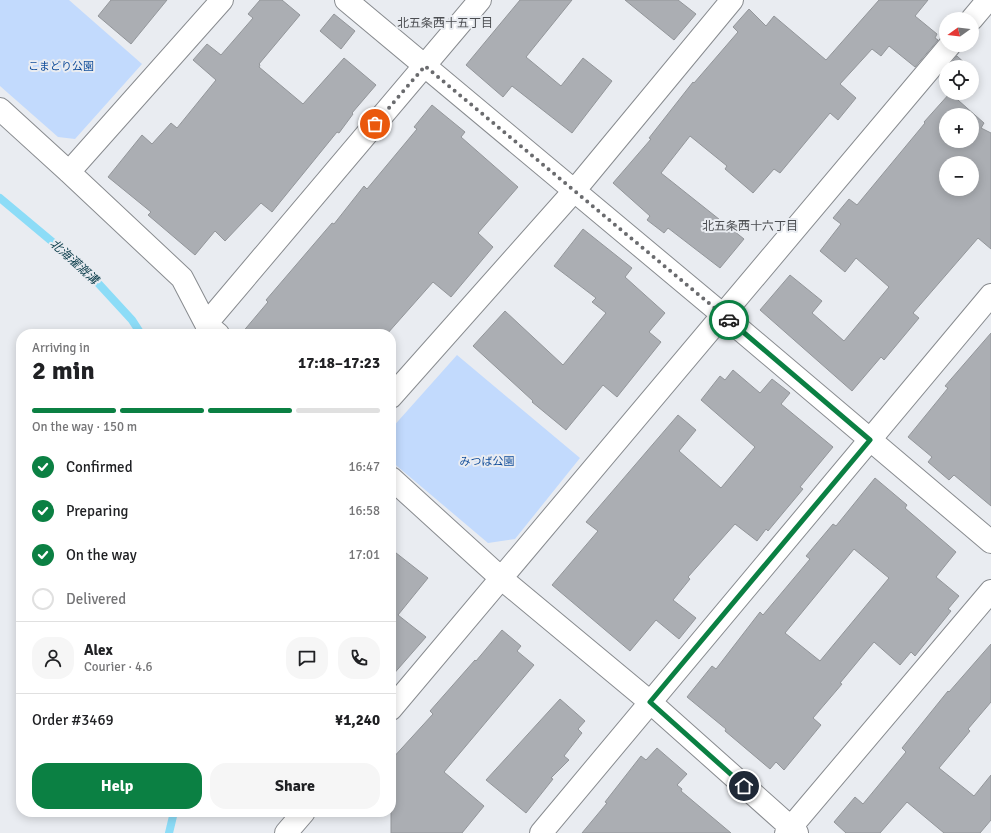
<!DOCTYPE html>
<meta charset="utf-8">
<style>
:root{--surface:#fff;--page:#f6f6f6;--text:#202124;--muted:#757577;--line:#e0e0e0;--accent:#0b8043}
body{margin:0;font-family:Signika,"Noto Sans JP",sans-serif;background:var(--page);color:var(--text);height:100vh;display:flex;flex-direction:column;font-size:15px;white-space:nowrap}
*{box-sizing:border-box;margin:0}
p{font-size:13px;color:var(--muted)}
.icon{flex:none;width:22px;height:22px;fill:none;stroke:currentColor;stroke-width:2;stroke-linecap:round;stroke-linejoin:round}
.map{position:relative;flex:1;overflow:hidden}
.sheet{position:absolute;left:16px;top:329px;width:380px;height:488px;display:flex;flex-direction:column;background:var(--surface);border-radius:16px;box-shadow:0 2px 10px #0003}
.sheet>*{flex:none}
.needle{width:26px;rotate:255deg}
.buttons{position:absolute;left:939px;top:12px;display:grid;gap:8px}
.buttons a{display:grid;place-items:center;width:40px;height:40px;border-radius:50%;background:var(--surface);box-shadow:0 2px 10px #0003;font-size:20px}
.pin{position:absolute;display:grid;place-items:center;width:34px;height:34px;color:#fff;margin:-17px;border:2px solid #fff;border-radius:50%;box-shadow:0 1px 4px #0007}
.courier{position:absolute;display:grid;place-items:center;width:40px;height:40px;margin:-20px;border:3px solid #0b8043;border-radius:50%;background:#fff;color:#222;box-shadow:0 1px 5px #0007}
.summary em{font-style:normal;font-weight:800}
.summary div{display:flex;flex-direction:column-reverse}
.summary{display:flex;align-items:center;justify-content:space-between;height:68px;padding:0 16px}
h1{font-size:26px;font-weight:800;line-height:30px}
.bar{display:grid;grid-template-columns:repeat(4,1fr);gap:6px 4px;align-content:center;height:48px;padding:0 16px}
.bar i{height:5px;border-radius:3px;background:var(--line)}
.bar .on{background:var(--accent)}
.bar p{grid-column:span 4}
.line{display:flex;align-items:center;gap:10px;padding:0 16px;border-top:1px solid var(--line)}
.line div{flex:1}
.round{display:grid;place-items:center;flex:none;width:42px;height:42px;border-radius:16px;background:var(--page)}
ol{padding:0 16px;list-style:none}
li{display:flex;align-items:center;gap:12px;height:44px}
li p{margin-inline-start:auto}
li .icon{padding:4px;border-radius:50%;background:var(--accent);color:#fff;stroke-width:4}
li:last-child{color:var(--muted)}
li i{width:22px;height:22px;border:2px solid var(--line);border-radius:50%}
.cta{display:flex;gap:8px;margin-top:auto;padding:8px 16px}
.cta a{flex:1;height:46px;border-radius:16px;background:var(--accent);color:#fff;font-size:16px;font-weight:800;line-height:46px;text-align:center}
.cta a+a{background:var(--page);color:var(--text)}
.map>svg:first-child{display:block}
.green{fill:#c2dafd}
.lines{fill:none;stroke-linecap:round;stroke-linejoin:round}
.stream{stroke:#8cdcf7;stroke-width:8}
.building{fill:#abaeb3;stroke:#93969a;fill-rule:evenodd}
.street-casing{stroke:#888b8f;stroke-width:24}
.street{stroke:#fff;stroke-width:22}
.done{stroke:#6a6b6e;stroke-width:4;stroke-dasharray:0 7.2}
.route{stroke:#0b8043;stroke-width:5}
.labels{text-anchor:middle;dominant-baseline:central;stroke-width:4;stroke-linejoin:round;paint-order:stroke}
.park-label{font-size:11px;fill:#114d9a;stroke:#e9ecf1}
.neighbourhood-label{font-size:12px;fill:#4b4d51;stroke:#e9ecf1}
.water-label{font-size:12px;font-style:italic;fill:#0c3d4b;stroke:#e9ecf1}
</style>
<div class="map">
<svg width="991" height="833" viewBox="0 0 991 833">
<rect width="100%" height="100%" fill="#e9ecf1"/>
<!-- green -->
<path class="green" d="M0 0H69L142 64 75 139 58 137 0 86Z
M457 355 580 458 515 539 488 543 391 461V429Z"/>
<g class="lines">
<!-- stream -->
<path class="stream" d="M0 198 86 270 132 320 141 334
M169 833 174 812"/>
</g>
<!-- building -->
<path class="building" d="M111 0H167L131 44 98 16Z
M260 0H282L300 15 259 64 260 65 259 67 303 104 344 58 376 85 352 113 353 114 339 133 337 132 272 212 261 203 225 241 215 231 195 255 148 215 151 212 108 177 142 135 152 144 171 123 177 128 216 80 193 60 207 44 221 55 253 18 248 14Z
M520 0H572L526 57 561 86 583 58 612 81 572 133 512 86 503 97 466 65Z
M625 0H678L696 14 674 40Z
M879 0H928L915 16 937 34 935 38 938 40 915 67 889 46 881 56 872 49 840 84 856 98 838 120 830 113 780 173 774 169 753 193 725 169 727 166 690 136 661 173 744 239 720 268 668 228 664 233 647 220 650 216 613 183 651 139 649 138 693 82 694 83 738 32 733 27 749 9 766 26 774 16 826 60Z
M334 14 355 31 341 49 320 31Z
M957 56 969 67H948Z
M950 93 984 123 981 128 991 133V249L978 238 913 313 919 318 884 360 881 357 852 391 760 310 790 275 822 301 812 313 844 341 889 287 856 258 845 272 820 251 841 224 833 218 849 199 857 205 925 123 924 122ZM946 115H972V141H946ZM946 163H972V189H946Z
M432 105 465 132 461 137 518 187 478 233 493 247 451 297 433 282 387 334H241L268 302 266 300 332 223 334 224 364 186 367 189 417 129 414 127Z
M583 229 632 268 625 277 665 313 649 332 661 342 617 397 603 385 566 430 532 402 533 401 473 346 505 311 563 365 606 313 592 302 596 298 554 266Z
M991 333V506L954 475 949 480 928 462 932 457 908 437 948 388 945 386Z
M733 370 760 393 772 379 790 393 781 404 833 447 800 487 803 489 768 531 766 529 757 541 735 524 688 577 690 579 673 600 696 618 679 639 656 620 630 651 552 585 598 531 586 522 678 415 696 430 679 451 721 488 755 447 701 400 720 376 725 380Z
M875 478 907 505 905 508 956 552 936 577 959 596 948 609 951 611 915 656 911 652 900 665 874 642 840 683 842 684 813 718 821 725 784 770 776 762 770 769 725 731 726 729 687 697 712 666 716 669 760 612 763 615 810 559 806 556 833 524 836 526ZM854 549 889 578 820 661 785 633Z
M391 549 428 578 398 615 426 637 391 677Z
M502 630 521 646 517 651 534 665 444 772 484 806 462 833H391V760L433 714 430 711 475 660 476 661Z
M991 644V702L968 729 970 731 939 768 974 796 991 775V820L980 833H944L907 802 880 833H846L834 822 855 797 863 804 906 752 902 748 948 691 949 692Z
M560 699 585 721 578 729 582 733 564 756 569 760 551 778 553 779 526 813 486 780Z
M657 748 687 774 677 785 682 789 681 791 731 833H582L607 803 605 802 641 756 646 760Z"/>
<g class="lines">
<!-- street casing -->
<g class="street-casing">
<path id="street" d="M346 0 723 315 991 542
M972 19 988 0
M0 109 69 172 182 278 206 324 218 334
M69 172 222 0
M206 324 480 0
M391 397 574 191 732 0
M391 478 502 579 650 702 797 833
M391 709 950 45
M286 833 304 812
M541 833 991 295
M786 833 991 591"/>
</g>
<!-- street -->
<use href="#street" class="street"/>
</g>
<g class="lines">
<!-- done -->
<path class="done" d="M375 124 425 66 729 320"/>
<!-- route -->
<path class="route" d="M729 320 870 440 650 702 744 786"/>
</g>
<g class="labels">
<!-- park labels -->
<g class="park-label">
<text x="61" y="66">こまどり公園</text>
<text x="487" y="461">みつば公園</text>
</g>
<!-- neighbourhood labels -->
<g class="neighbourhood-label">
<text x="445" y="23">北五条西十五丁目</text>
<text x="750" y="226">北五条西十六丁目</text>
</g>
<!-- water labels -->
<g class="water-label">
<text transform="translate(74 262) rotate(42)">北海灌漑溝</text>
</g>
</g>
</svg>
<div class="buttons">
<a><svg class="needle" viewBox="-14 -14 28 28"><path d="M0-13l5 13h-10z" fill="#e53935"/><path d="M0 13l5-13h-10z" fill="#757577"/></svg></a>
<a><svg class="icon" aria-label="locate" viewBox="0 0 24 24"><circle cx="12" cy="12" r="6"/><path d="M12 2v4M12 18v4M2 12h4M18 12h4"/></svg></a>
<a>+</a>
<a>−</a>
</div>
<div class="pin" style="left:375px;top:124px;background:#ea580c"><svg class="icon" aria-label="bag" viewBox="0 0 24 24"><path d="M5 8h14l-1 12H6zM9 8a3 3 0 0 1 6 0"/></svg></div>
<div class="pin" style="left:744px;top:786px;background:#1f2937"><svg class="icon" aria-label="home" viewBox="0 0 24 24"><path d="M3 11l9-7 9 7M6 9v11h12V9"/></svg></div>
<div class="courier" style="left:729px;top:320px"><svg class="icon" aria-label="car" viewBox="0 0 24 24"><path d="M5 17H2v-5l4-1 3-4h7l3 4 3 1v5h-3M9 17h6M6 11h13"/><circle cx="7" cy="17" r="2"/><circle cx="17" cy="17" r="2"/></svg></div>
<section class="sheet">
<div class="summary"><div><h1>2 min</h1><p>Arriving in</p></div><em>17:18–17:23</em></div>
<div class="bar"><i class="on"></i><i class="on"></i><i class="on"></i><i></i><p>On the way · 150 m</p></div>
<ol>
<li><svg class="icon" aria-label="check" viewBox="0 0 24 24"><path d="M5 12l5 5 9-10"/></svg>Confirmed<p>16:47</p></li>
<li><svg class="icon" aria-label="check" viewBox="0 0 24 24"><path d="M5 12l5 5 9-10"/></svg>Preparing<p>16:58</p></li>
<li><svg class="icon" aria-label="check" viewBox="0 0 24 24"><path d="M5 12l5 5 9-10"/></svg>On the way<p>17:01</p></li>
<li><i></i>Delivered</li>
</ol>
<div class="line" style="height:72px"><a class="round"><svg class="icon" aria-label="person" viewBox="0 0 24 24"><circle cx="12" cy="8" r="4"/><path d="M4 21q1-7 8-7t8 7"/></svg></a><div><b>Alex</b><p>Courier · 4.6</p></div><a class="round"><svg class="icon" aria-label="chat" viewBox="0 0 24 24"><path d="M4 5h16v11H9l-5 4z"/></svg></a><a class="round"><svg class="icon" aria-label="phone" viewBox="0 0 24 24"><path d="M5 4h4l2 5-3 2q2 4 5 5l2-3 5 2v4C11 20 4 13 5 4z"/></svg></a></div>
<div class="line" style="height:52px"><div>Order #3469</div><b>¥1,240</b></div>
<div class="cta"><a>Help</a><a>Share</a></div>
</section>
</div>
